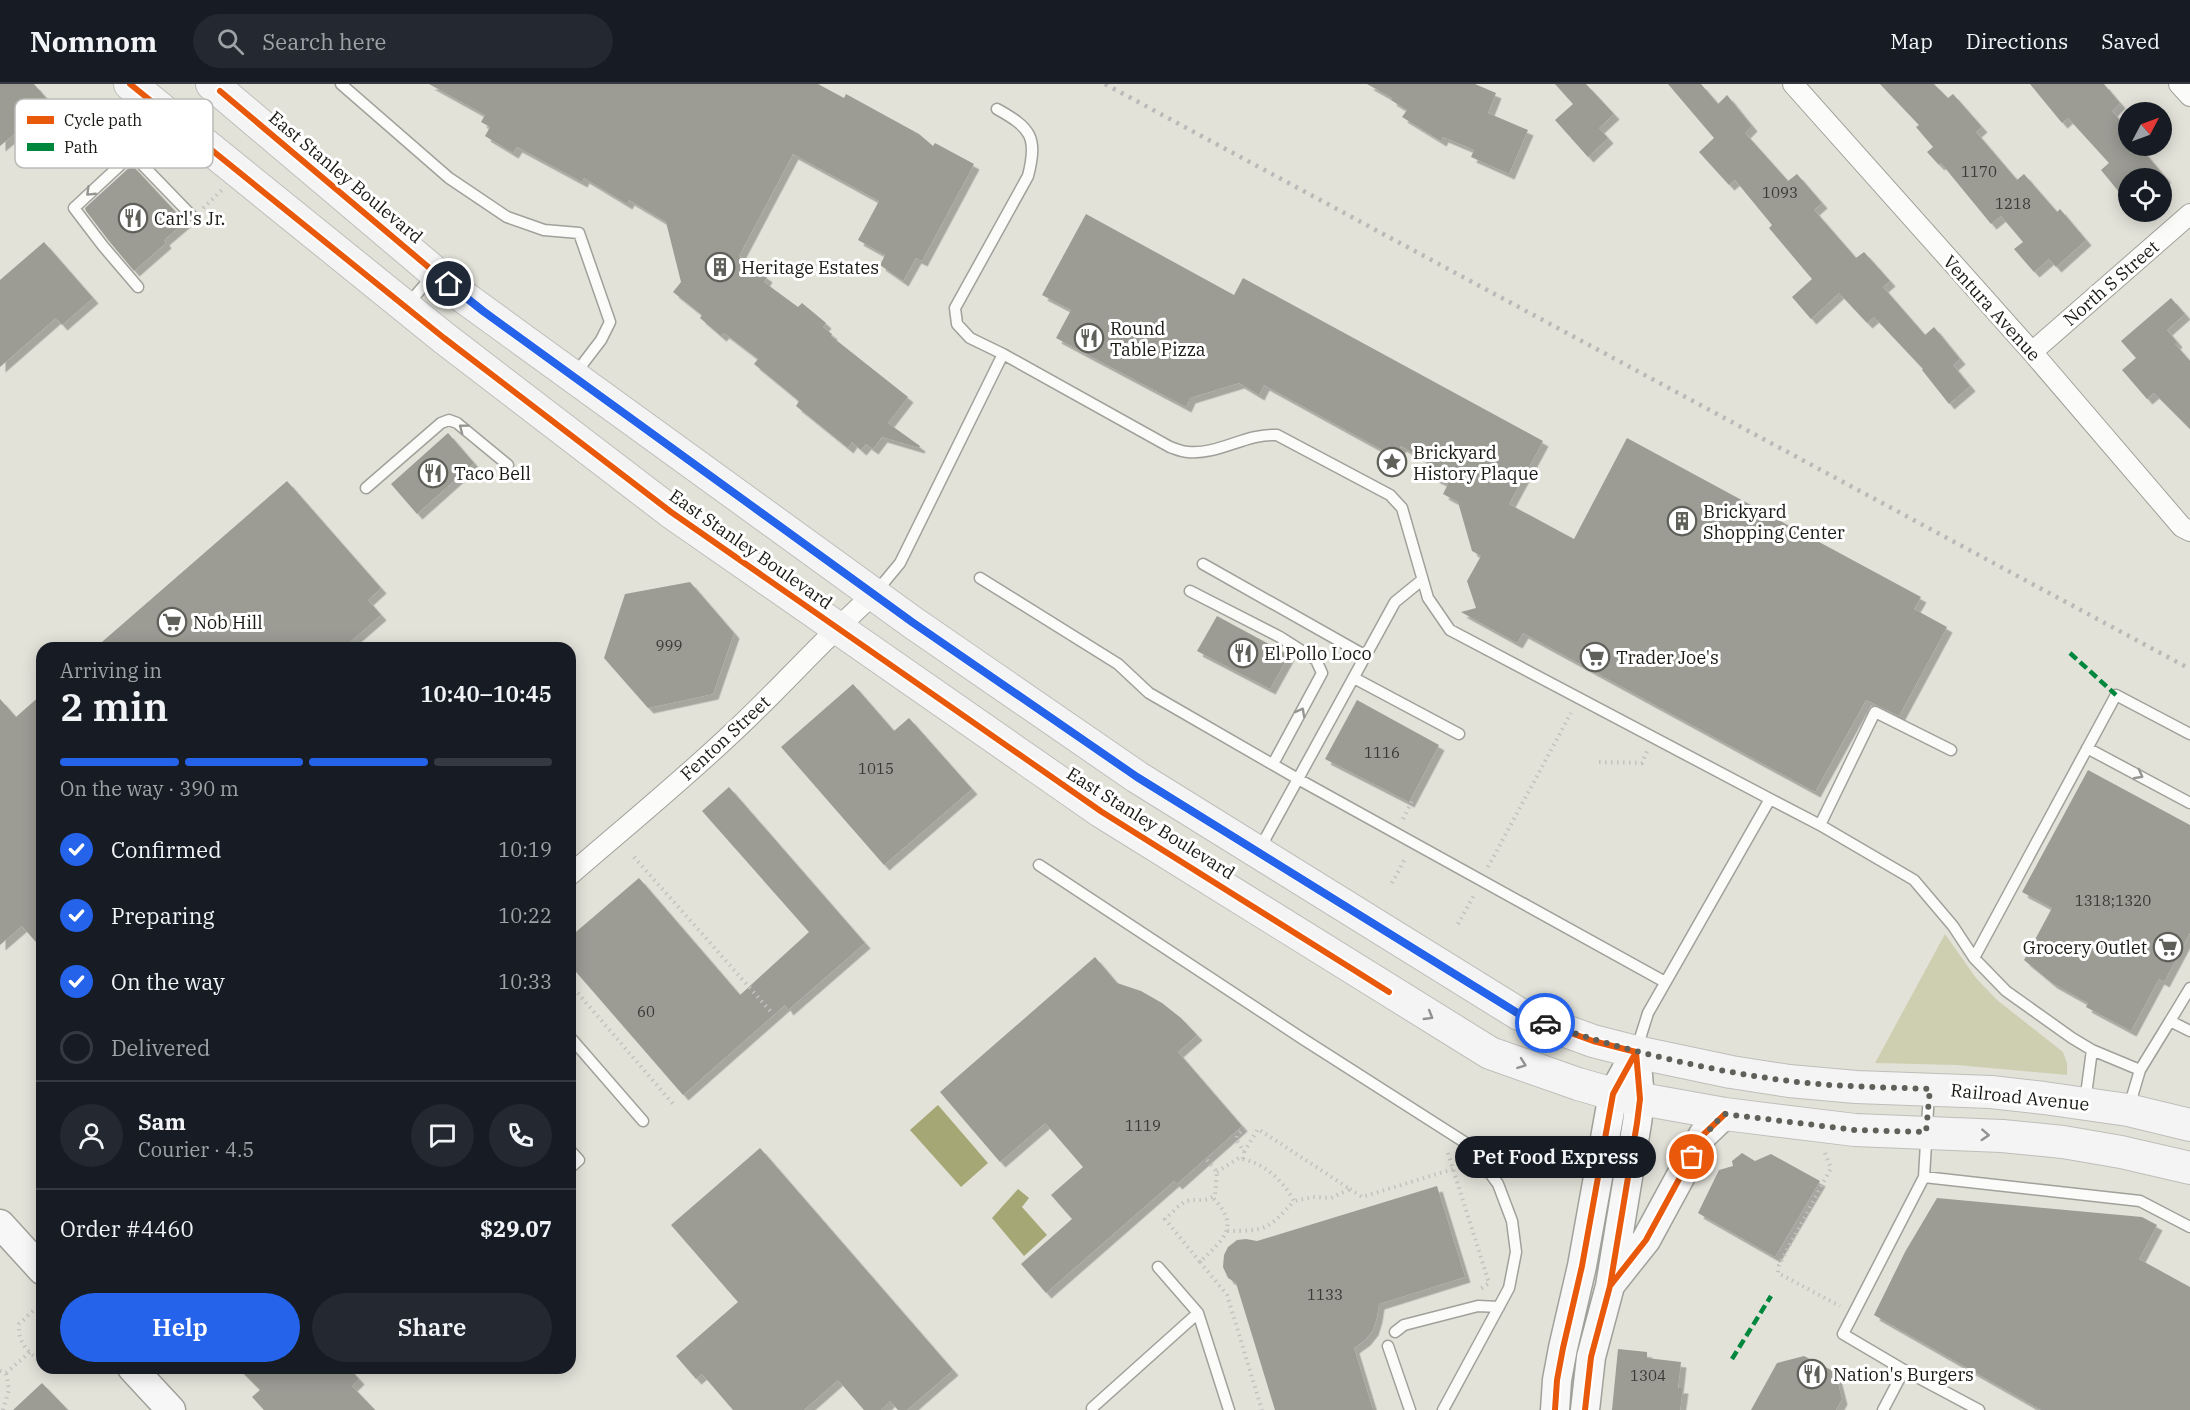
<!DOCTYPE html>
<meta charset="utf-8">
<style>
:root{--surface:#171b24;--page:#242831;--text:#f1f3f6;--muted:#9ea1a6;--line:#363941;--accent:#2563eb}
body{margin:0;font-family:"IBM Plex Serif",serif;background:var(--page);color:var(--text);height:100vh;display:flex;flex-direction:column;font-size:22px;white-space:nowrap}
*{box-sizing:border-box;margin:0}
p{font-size:20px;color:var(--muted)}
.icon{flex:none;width:33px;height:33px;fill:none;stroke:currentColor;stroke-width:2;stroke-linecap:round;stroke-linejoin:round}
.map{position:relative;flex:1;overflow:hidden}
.details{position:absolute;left:36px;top:558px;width:540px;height:732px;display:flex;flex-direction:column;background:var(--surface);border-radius:18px;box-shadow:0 3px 15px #0003}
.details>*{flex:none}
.needle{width:39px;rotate:49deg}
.fabs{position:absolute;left:2118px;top:18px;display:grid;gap:12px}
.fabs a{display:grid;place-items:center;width:54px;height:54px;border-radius:50%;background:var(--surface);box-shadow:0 3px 15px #0003;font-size:30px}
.pin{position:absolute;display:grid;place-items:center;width:51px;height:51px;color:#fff;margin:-26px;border:3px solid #fff;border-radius:50%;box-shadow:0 2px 6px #0007}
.courier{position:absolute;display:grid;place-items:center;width:60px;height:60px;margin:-30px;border:4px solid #2563eb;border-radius:50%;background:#fff;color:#222;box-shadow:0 2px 8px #0007}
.bubble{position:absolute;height:42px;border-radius:21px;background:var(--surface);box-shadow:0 3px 15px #0003;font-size:20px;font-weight:600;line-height:42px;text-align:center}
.headline em{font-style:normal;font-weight:600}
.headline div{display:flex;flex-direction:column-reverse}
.headline{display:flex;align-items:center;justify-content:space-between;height:102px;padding:0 24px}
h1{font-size:39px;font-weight:600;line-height:45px}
.bar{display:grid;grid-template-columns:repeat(4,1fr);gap:9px 6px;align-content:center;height:72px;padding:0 24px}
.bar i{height:8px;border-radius:4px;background:var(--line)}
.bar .on{background:var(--accent)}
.bar p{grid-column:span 4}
.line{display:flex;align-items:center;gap:15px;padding:0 24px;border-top:2px solid var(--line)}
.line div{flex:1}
.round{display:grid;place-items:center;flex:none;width:63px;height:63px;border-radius:32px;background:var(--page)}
ol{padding:0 24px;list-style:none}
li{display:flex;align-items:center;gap:18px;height:66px}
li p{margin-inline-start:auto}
li .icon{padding:6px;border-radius:50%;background:var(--accent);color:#fff;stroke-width:4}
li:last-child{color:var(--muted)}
li i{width:33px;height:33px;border:3px solid var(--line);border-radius:50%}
.action{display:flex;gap:12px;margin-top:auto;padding:12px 24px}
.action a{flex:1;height:69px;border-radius:36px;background:var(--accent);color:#fff;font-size:24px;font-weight:600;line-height:69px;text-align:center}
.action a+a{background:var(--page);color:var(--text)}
header{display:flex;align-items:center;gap:36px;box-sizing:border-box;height:84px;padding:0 30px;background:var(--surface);border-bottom:2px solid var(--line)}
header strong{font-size:28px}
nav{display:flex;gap:33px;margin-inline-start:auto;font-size:21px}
.search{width:420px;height:54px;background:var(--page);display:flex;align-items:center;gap:15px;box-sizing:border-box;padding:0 21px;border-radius:33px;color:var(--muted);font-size:22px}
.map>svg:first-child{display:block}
.green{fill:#cecfb1}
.water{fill:#a5a774}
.building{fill:#9c9c95;filter:url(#shadow)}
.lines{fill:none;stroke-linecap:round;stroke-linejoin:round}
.lane-casing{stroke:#a0a19a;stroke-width:13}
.street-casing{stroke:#a0a19a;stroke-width:22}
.secondary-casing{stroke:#a0a19a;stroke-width:31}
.primary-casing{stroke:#bebeba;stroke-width:34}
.path{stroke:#c2c2be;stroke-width:4;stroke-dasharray:1.5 4.5;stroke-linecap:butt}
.lane{stroke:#fbfbf9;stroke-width:10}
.street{stroke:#fbfbf9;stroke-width:20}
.secondary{stroke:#f7f7f7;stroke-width:28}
.primary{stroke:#f4f4f4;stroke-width:32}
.rail{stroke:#b9b9b7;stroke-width:4.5;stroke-dasharray:3 6;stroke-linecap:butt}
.quiet{stroke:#00873e;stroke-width:4.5;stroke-dasharray:9 4.5;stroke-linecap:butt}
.cycleway-casing{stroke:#fff;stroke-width:10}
.cycleway{stroke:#e8590c;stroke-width:6}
.oneway{stroke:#959692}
.oneway2{stroke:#91928f}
.done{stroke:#5f6059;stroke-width:6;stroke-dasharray:0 10.8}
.route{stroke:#2563eb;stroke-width:8}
.labels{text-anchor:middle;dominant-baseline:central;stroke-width:6;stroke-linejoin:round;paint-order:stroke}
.number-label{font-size:15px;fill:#3a3a34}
.street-label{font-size:18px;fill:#191a14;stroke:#fff}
.poi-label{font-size:18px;fill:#191a14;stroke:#fff;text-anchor:start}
.key{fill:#fff;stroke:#babab8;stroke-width:1.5}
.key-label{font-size:16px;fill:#191a14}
</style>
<header>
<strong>Nomnom</strong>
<div class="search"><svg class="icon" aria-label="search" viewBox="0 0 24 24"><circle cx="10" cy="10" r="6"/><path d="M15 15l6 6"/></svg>Search here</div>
<nav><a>Map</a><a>Directions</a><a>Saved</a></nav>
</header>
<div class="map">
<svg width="2190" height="1326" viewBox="0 0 2190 1326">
<defs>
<filter id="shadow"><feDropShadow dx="5.5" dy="5.5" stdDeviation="0" flood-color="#0004"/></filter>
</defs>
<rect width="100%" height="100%" fill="#e2e2d9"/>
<!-- green -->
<path class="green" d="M1945 850 1976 894 1997 916 2063 968 2067 979V991L1957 981 1875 979Z"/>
<!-- water -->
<path class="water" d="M938 1021 988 1079 961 1103 910 1046Z
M1018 1105 1029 1114 1022 1123 1047 1151 1024 1172 992 1134Z"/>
<!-- building -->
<path class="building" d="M0 0H34L53 22 19 51 17 48 0 62Z
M429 0H818L844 14 846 10 919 50 933 62 935 59 974 80 922 177 916 174 903 197 880 181 885 171 858 156 879 117 793 70 739 172 767 193 764 198 798 223 802 219 826 239 823 243 832 250 831 252 908 313 888 339 920 362 919 364 882 353 873 365 866 360 861 366 852 358 848 364 796 322 799 317 754 280 758 275 724 249 721 252 700 234 702 231 673 208 681 198 666 138 629 116 627 120 584 94 582 98 517 63 513 69 485 52 490 43 481 38 485 31Z
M1367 0H1475L1496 9 1488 29 1528 46 1509 90 1471 73 1474 66 1443 53 1441 57 1402 33 1407 26 1391 16 1392 14Z
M1555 0H1586L1614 30 1599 44 1608 54 1588 73 1555 36 1573 20Z
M1668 0H1701L1718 20 1727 11 1752 42 1745 49 1788 97 1797 90 1822 119 1814 126 1856 174 1864 168 1890 197 1883 203 1925 251 1934 243 1960 275 1953 281 1970 302 1949 320 1922 286 1923 285 1874 233 1867 239 1839 209 1811 235 1792 213 1812 195 1769 144 1772 141 1735 96 1729 101 1699 68 1714 54Z
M1880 0H1934L1948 14 1953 10 1982 43 1976 48 2017 96 2024 90 2057 128 2060 125 2086 156 2056 183 2049 175 2034 188 2014 165 2023 158 2001 132 1991 140 1941 79 1939 81 1927 68 1933 63 1916 43 1919 41Z
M2030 0H2104L2120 19 2112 27 2128 46V62H2139L2166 94H2128V119L2101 86 2109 79 2068 34 2062 39Z
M132 81 185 138 164 156 166 159 134 187 109 157 86 127 85 124Z
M1086 130 1234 211 1243 194 1543 357 1509 420 1574 455 1627 354 1921 513 1914 525 1947 543 1899 632 1866 616 1815 708 1523 549 1517 559 1461 528 1476 524 1467 497 1481 472 1472 467 1458 418 1443 410 1448 400 1431 392 1427 377 1401 362 1395 373 1264 301 1259 311 1239 299 1190 314 1186 323 1056 254 1071 226 1042 211Z
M44 158 93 214 62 241 56 234 0 283V196Z
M2171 214 2185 230 2167 246 2177 258 2175 260 2190 277V345L2154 309 2147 315 2122 286 2136 274 2121 257Z
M448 349 474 379 417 430 391 400Z
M287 397 381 504 368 516 381 531 343 564H95Z
M690 498 734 549 713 610 648 624 604 574 625 510Z
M1217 532 1289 571 1270 605 1197 567Z
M853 600 894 647 909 634 972 705 884 781 781 663Z
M42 610V865L22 842 0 861V615L16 633Z
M1357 616 1439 661 1409 718 1325 675Z
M2088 686 2190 741V849L2164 898 2159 895 2131 947 2086 923 2088 919 2052 899 2024 876 2052 824 2022 808Z
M729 703 865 859 788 926 785 921 683 1011 570 881V853L639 794 740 911 809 848 702 727Z
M1095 873 1117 899 1141 907 1162 919 1181 934 1197 951 1178 968 1242 1042 1177 1100 1174 1097 1046 1209 1021 1180 1072 1135 1051 1111 1083 1083 1045 1039 1000 1078 940 1008Z
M760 1064 953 1286 907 1326H898L890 1317 881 1326H864L838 1296 804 1326H733L702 1290 696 1295 676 1272 738 1218 671 1141Z
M1742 1069 1755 1077 1771 1070 1820 1097 1775 1173 1698 1129 1719 1086 1733 1082 1732 1077Z
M1437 1102 1465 1193 1379 1220 1377 1233 1373 1246 1365 1256 1354 1264 1373 1326H1275L1236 1199 1228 1194 1223 1183 1224 1171 1228 1163 1237 1156 1246 1155 1257 1157Z
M1937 1114 2142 1133 2157 1141 2139 1175 2190 1203V1326H2041L1874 1231 1905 1168Z
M1618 1265 1647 1268V1274L1681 1278 1678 1304H1683L1680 1326H1612Z
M1804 1272 1835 1288 1842 1315 1836 1326H1751L1777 1279Z
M238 1284H349L359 1295 352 1302 375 1326H264L252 1313 260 1306Z
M42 1299 68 1326H13Z"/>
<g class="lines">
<!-- lane casing -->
<g class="lane-casing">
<path id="lane" d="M341 0 449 94 507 133 544 146 579 149 610 238 601 256 575 290
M997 25C1031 44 1038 53 1028 92L955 224 957 240 970 254 1003 270
M138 203 103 162 74 124 132 70 191 131
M408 220 433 191
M366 404 441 339 449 336 457 339 508 381
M1203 480 1366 572
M980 494 1118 580 1149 609 1298 695 1665 898
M1190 507 1280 553 1316 576 1322 589 1273 680
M876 508 900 479 1003 270 1170 363C1176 365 1182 368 1188 368 1219 371 1246 349 1277 351L1390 411 1402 424 1428 514 1450 546 1770 715 1648 929 1637 964
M1354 594 1459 650
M2087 664 2190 719
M1770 715 1820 741 1914 796 1953 842 1974 874 2006 907 2072 954 2092 966 2140 986
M1820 741 1875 628 1951 666
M1259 766 1395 518 1422 496
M1039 781 1303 955 1469 1061 1498 1100 1512 1137 1516 1168 1509 1204 1443 1326
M1974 874 2116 611 2190 650
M2170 937 2190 904
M570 953 643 1037
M2085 1018 2092 966
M2129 1023 2140 986 2170 937 2190 947
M570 1066 579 1076 570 1084
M1924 1093 2140 1117 2190 1143
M1158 1183 1198 1229 1229 1326
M1395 1248 1404 1241 1478 1222 1499 1223
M1388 1262 1410 1326
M1904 1286 1843 1250 1924 1093 1929 1008
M1092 1324 1198 1229
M1883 1326 1904 1286 1979 1326"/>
</g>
<!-- street casing -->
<g class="street-casing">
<path id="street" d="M1793 0 2032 268 2182 443 2190 447
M2179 0 2190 12
M2032 268 2190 130
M570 791C623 745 678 700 729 652 779 606 823 555 873 511"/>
</g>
<!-- secondary casing -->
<g class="secondary-casing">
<path id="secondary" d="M0 1140 42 1186
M1611 1200 1646 1156 1703 1051 1725 1030
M132 1284 171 1326
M1555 1326 1557 1296 1563 1264 1582 1182 1613 1010 1636 968
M1585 1326 1591 1273 1610 1202 1637 1039 1640 1015 1638 991"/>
</g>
<!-- primary casing -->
<g class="primary-casing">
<path id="primary" d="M130 0 444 254 671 428 1102 728 1490 969 1578 1000 1613 1010 1725 1030 1855 1046 2002 1052 2063 1058 2121 1068 2190 1084
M212 0 465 214 912 538 1137 693 1519 930 1593 957 1636 968 1731 988 1789 997 1856 1003 1991 1008 2044 1014 2128 1026 2190 1041"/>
</g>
<!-- path -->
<path class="path" d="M203 124 222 106
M1599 678 1642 679 1647 667
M1403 735 1412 717
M634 773 773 930
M1488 783 1571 629
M1392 799 1406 773
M1458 840 1475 809
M570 900 674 1021
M1244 1068 1258 1045 1350 1105 1331 1114 1313 1113 1294 1117
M1448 1069 1489 1199 1479 1206
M1825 1069 1831 1084 1779 1181 1778 1189 1840 1222
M1243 1075 1244 1068 1236 1055 1237 1051 1248 1042
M1207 1076 1217 1088 1215 1111C1206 1119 1198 1114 1187 1117 1179 1120 1171 1130 1165 1135L1200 1178C1223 1155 1242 1143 1212 1113
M1217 1088 1239 1074C1264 1079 1282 1095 1294 1117 1268 1146 1265 1147 1226 1147
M1350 1105 1362 1113 1453 1085
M1200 1178 1227 1211 1262 1326
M33 1227 19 1240C18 1260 27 1266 42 1279
M0 1287 6 1289
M6 1289 30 1268
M3 1326 9 1306 6 1289"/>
<!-- lane -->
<use href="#lane" class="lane"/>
<!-- street -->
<use href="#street" class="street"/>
<!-- secondary -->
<use href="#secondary" class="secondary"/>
<!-- primary -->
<use href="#primary" class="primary"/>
<!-- rail -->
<path class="rail" d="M1105 0 2190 585"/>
<!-- quiet -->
<path class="quiet" d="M2070 569 2116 611
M1732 1275 1771 1212"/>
<!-- cycleway casing -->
<g class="cycleway-casing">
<path id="cycleway" d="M130 0 444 254 671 428 1102 728 1389 908
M220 7 465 214 912 538 1137 693 1519 930 1593 957 1636 968
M1610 1202 1646 1156 1703 1051 1725 1030
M1555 1326 1557 1296 1563 1264 1582 1182 1613 1010 1636 968
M1585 1326 1591 1273 1610 1202 1637 1039 1640 1015 1636 968"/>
</g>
<!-- cycleway -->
<use href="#cycleway" class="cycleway"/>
</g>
<!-- one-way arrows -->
<defs><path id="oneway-chevron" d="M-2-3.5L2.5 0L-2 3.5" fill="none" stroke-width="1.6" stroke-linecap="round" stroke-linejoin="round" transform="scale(1.5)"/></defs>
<g class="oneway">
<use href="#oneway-chevron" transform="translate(90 108) rotate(136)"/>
<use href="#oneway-chevron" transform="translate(463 344) rotate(-143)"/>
<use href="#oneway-chevron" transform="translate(1301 628) rotate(-62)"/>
<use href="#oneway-chevron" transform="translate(2139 691) rotate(28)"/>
</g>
<g class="oneway2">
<use href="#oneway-chevron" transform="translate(1429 932) rotate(31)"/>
<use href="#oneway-chevron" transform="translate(1522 980) rotate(20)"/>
<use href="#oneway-chevron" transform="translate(1985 1051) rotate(3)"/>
</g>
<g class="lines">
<!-- done -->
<path class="done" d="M1545 939C1623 967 1706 986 1789 997 1835 1003 1883 1003 1930 1005L1926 1048 1855 1046 1725 1030C1710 1043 1701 1056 1692 1073"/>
<!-- route -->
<path class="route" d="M449 200 483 227 912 538 1137 693 1519 930 1545 939"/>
</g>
<!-- icons -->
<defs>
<g id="restaurant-ring" transform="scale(1.5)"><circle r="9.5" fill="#fff" stroke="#5f6059" stroke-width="1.5"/><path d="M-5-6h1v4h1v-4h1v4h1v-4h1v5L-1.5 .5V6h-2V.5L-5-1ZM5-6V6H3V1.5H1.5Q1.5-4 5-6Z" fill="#5f6059"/></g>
<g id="building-ring" transform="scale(1.5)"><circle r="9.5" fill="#fff" stroke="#5f6059" stroke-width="1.5"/><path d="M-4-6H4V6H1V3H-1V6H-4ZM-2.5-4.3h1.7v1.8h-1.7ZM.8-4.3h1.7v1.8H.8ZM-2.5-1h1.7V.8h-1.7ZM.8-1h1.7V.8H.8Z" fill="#5f6059"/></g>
<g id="sight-ring" transform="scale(1.5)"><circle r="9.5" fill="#fff" stroke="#5f6059" stroke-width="1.5"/><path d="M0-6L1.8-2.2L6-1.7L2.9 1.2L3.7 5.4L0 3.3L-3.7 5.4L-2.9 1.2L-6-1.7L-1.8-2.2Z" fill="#5f6059"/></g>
<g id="supermarket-ring" transform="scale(1.5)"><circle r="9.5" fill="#fff" stroke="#5f6059" stroke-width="1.5"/><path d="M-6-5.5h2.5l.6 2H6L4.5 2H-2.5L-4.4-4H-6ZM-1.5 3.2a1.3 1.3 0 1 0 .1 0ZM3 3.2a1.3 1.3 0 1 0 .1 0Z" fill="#5f6059"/></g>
</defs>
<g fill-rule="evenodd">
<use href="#restaurant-ring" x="133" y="134"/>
<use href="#building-ring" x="720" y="183"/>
<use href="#restaurant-ring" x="1089" y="254"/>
<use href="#sight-ring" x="1392" y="378"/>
<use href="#restaurant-ring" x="433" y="389"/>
<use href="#building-ring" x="1682" y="437"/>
<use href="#supermarket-ring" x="172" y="538"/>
<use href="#restaurant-ring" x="1243" y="569"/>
<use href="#supermarket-ring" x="1595" y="573"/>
<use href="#supermarket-ring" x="2168" y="863"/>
<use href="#restaurant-ring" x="1812" y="1290"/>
</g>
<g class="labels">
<!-- number labels -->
<g class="number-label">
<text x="1979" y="87">1170</text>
<text x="1780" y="108">1093</text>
<text x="2013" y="119">1218</text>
<text x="669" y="561">999</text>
<text x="1382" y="668">1116</text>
<text x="876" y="684">1015</text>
<text x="2113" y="816">1318;1320</text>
<text x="646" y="927">60</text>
<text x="1143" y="1041">1119</text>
<text x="1325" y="1210">1133</text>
<text x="1648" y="1291">1304</text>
</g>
<!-- street labels -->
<g class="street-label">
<text transform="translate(346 93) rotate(40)">East Stanley Boulevard</text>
<text transform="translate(2111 199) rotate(-41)">North S Street</text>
<text transform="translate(1992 224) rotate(48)">Ventura Avenue</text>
<text transform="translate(751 465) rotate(35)">East Stanley Boulevard</text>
<text transform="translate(725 654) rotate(-43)">Fenton Street</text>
<text transform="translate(1151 739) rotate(32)">East Stanley Boulevard</text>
<text transform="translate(2020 1013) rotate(6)">Railroad Avenue</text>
</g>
<!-- poi labels -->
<g class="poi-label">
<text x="154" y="134">Carl's Jr.</text>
<text x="741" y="183">Heritage Estates</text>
<text x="1110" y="244">Round<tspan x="1110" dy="21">Table Pizza</tspan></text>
<text x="1413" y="368">Brickyard<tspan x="1413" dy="21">History Plaque</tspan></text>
<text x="454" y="389">Taco Bell</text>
<text x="1703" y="427">Brickyard<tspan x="1703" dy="21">Shopping Center</tspan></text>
<text x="193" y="538">Nob Hill</text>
<text x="1264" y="569">El Pollo Loco</text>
<text x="1616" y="573">Trader Joe's</text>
<text x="2147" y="863" text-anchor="end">Grocery Outlet</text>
<text x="1833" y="1290">Nation's Burgers</text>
</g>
</g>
<!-- legend -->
<rect x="15" y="15" width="198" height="69" rx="9" class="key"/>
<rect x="27" y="32" width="27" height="8" fill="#e8590c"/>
<rect x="27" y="59" width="27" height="8" fill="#00873e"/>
<g class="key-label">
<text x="64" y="42">Cycle path</text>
<text x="64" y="69">Path</text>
</g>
</svg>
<div class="fabs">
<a><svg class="needle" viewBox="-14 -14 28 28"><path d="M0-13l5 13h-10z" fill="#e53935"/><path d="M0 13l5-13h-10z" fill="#9ea1a6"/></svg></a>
<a><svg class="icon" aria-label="locate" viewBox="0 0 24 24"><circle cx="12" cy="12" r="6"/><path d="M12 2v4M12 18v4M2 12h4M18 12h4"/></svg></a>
</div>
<div class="pin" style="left:1692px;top:1073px;background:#ea580c"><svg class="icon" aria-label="bag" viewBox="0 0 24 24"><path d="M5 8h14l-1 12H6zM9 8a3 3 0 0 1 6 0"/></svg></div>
<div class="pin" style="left:449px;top:200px;background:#1f2937"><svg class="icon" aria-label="home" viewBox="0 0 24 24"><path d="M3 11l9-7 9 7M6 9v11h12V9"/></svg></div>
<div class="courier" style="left:1545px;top:939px"><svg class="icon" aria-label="car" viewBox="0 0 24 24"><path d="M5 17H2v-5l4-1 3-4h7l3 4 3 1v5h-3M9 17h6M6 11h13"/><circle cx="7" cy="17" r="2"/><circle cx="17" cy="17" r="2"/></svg></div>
<div class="bubble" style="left:1455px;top:1052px;width:201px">Pet Food Express</div>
<section class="details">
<div class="headline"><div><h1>2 min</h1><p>Arriving in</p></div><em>10:40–10:45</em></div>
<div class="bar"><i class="on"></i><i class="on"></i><i class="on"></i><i></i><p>On the way · 390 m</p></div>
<ol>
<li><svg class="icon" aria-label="check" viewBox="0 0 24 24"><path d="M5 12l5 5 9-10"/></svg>Confirmed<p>10:19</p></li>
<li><svg class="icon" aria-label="check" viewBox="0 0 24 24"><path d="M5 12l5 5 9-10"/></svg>Preparing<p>10:22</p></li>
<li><svg class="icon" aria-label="check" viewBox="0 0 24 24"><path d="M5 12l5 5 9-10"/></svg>On the way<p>10:33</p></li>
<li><i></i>Delivered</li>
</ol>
<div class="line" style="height:108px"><a class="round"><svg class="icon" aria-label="person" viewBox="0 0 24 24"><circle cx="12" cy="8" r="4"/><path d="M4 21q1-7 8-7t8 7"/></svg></a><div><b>Sam</b><p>Courier · 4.5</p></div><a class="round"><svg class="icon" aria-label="chat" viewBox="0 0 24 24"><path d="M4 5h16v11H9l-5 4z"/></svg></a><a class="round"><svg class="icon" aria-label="phone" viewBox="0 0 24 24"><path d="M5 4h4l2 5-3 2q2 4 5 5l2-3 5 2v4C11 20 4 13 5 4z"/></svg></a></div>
<div class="line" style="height:78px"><div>Order #4460</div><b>$29.07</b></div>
<div class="action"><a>Help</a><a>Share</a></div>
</section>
</div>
